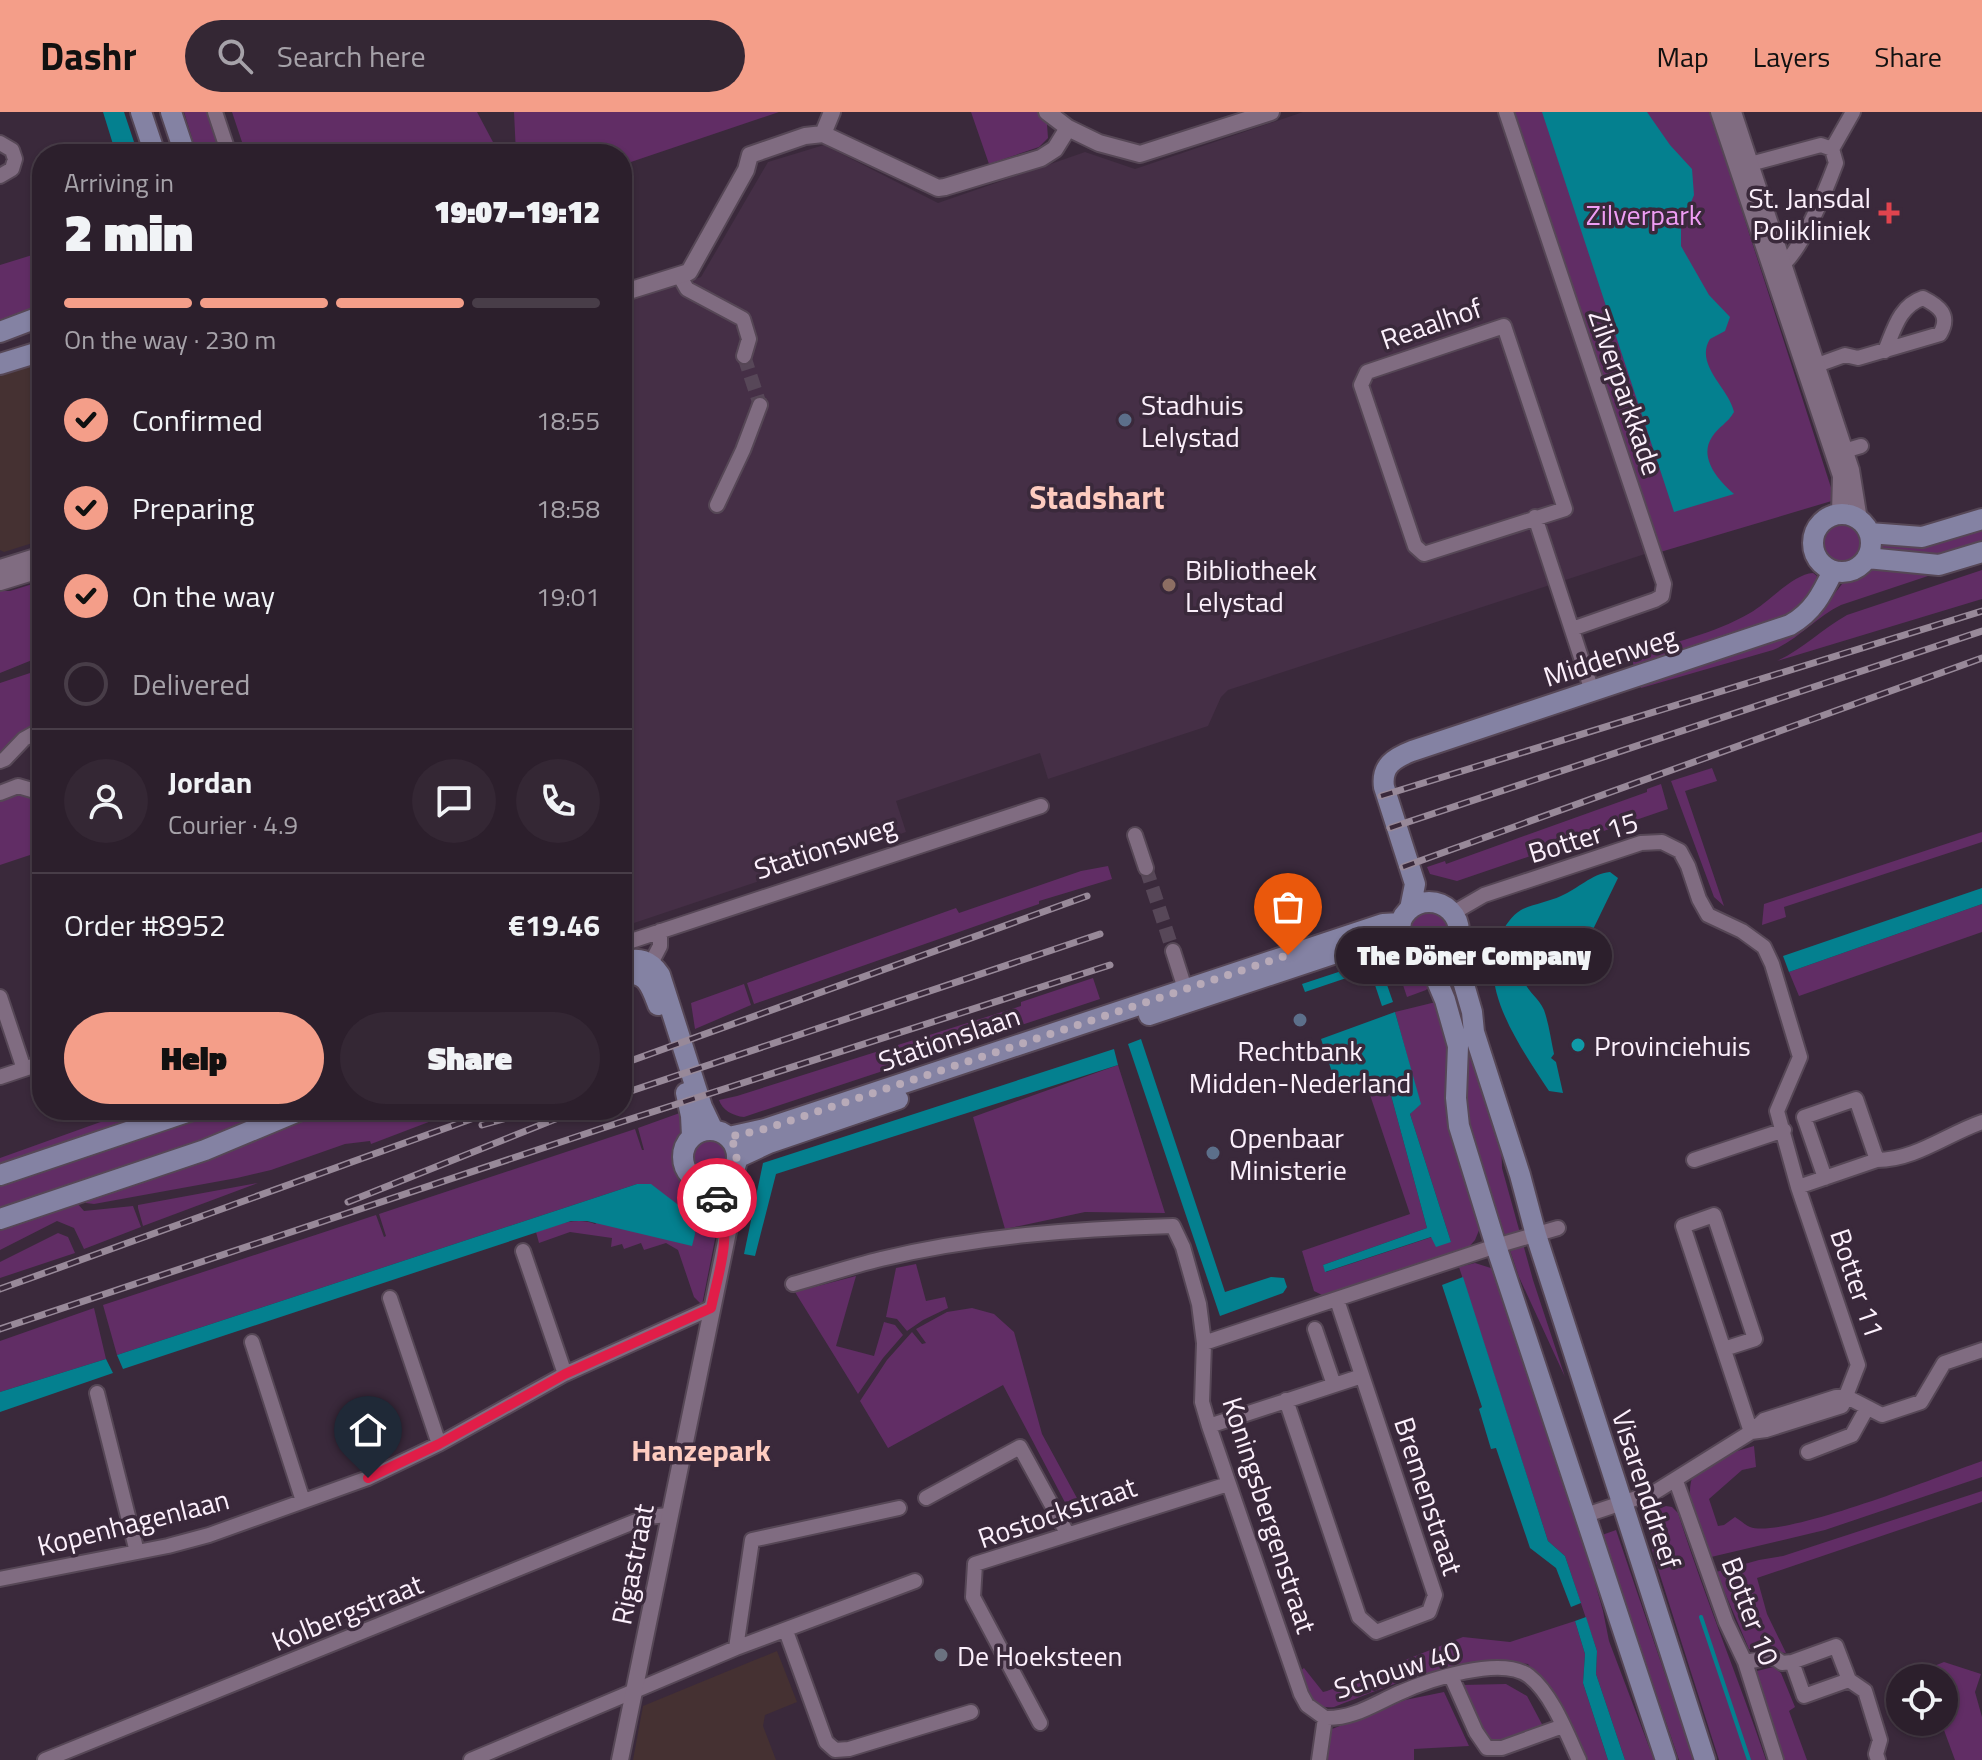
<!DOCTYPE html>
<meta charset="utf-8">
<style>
:root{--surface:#2c1f2c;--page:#342734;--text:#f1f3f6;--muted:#a6a2a9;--line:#483d48;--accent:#f49e89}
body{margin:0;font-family:"Titillium Web",sans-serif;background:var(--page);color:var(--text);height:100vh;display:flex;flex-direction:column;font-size:30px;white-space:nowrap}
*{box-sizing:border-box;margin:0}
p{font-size:26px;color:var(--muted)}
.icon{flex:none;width:44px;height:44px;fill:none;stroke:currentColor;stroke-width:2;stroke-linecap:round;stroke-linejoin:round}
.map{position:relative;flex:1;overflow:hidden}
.panel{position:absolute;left:32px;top:32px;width:600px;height:976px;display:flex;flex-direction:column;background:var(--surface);border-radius:32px;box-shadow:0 2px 6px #0004,0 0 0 2px var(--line)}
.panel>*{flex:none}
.buttons{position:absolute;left:1886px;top:1552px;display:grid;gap:16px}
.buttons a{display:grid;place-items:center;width:72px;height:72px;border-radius:50%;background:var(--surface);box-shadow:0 2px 6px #0004,0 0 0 2px var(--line);font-size:40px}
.pin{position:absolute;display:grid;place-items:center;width:68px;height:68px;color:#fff;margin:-82px -34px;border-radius:50% 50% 50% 0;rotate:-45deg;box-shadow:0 0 8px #0007}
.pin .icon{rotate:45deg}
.courier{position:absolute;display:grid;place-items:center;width:80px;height:80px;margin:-40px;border:6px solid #e11d48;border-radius:50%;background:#fff;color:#222;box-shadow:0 2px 10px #0007}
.bubble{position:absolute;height:56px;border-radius:28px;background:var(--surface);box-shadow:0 2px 6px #0004,0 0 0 2px var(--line);font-size:26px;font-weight:800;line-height:56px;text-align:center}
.headline em{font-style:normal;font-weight:800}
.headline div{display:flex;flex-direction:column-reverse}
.headline{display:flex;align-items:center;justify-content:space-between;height:136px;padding:0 32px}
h1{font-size:52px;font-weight:800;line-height:60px}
.bar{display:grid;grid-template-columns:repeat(4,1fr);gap:12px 8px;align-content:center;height:96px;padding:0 32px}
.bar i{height:10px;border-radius:6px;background:var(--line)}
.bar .active{background:var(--accent)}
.bar p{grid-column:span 4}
.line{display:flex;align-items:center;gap:20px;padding:0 32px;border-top:2px solid var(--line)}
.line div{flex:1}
.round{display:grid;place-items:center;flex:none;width:84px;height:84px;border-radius:42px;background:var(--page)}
ol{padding:0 32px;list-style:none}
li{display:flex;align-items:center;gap:24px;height:88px}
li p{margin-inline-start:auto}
li .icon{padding:8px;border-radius:50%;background:var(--accent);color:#111;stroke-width:4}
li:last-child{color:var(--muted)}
li i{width:44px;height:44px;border:4px solid var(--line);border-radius:50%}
.primary-button{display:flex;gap:16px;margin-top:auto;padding:16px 32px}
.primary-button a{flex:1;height:92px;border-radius:48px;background:var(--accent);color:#111;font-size:32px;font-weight:800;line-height:92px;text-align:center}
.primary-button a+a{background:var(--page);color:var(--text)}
header{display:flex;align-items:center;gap:48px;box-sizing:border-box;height:112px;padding:0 40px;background:var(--accent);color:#111}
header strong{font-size:38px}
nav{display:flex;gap:44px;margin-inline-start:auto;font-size:28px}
.search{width:560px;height:72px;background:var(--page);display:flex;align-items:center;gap:20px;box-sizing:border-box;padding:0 28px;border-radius:44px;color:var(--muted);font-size:30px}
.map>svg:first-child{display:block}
.built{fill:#452f46}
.education{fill:#453132}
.green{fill:#612d65}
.water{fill:#04808f}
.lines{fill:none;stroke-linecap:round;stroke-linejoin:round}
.stream{stroke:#04808f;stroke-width:4}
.minor-tunnel{stroke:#574758;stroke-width:14;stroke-dasharray:14 7;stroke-linecap:butt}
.minor-casing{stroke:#564756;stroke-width:18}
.tertiary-casing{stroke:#564756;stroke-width:20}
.secondary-casing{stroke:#564756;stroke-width:24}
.minor{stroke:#806c81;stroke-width:14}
.tertiary{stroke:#806c81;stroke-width:16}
.secondary{stroke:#8482a3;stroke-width:20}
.rail-casing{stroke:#988999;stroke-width:7}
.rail{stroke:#3a293b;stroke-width:4;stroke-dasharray:12;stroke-linecap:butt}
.done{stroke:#b8aab8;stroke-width:8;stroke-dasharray:0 14.4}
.route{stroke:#e11d48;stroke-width:10}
.health-dot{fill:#e0444e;stroke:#3a293b;stroke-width:3}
.service-dot{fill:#5c6f8a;stroke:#3a293b;stroke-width:3}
.education-dot{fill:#8d6e63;stroke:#3a293b;stroke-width:3}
.culture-dot{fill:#0f9aa8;stroke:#3a293b;stroke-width:3}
.worship-dot{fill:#6b7280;stroke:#3a293b;stroke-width:3}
.labels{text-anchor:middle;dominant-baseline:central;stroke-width:7;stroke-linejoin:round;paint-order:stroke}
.poi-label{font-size:28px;fill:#fcf0fc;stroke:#3a293b;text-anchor:start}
.park-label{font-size:28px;fill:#ef9df4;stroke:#3a293b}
.street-label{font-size:28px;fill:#fcf0fc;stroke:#3a293b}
.neighbourhood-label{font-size:30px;font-weight:bold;fill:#feccc0;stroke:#3a293b}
.quarter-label{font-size:32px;font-weight:bold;fill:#feccc0;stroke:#3a293b}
</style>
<header>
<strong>Dashr</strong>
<div class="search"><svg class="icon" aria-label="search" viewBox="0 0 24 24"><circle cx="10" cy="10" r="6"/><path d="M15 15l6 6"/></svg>Search here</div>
<nav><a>Map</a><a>Layers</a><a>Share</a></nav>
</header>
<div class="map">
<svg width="1982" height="1648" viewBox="0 0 1982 1648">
<rect width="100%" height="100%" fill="#3a293b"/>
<!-- built -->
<path class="built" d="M1303 0H1498L1648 441 1228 578 1221 585 1208 614 1048 667 1040 641 896 689 906 720 622 815V190L701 165 768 50 824 33 938 91 1085 40 1135 57Z"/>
<!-- education -->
<path class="education" d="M42 243V428L4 440 0 438V257Z
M777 1539 797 1590 765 1603 763 1614 776 1648H633L643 1594Z"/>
<!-- green -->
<path class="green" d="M184 0H208L222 42H197Z
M232 0H477L494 32 465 42H246Z
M514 0H779L622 53V42H516Z
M971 0H1037L1047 12 1048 26 1039 35 989 52Z
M1512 0H1710L1835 388 1657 441Z
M42 140V195L0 209V153Z
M1824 431a19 19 0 1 1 38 0a19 19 0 1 1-38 0Z
M1982 417V435L1937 448 1878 439V427L1938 430Z
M1982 446 1841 493C1816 505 1799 527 1773 538L1641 576 1640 572 1821 499 1842 472 1870 455Z
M1982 458V487L1777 549C1803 537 1822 517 1847 503Z
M1813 461 1817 464 1814 477 1797 501 1635 558 1631 544C1670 531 1714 522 1750 501 1768 491 1793 462 1813 461Z
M42 469V544L0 561V479H10Z
M42 557V612L0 643V571Z
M1712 656 1717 669 1685 679 1724 794 1714 785 1671 669Z
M1661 672 1668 697 1457 769 1430 762 1427 755 1445 749 1446 752 1647 680V677Z
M15 683 42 686V739L0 753V688Z
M1982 720V730L1784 795 1786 805 1762 813 1764 792Z
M1108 754 1112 767 1039 789V792L754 892 747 871 956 796 959 801 1081 759Z
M1982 792V820L1799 884 1789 860Z
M1410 819a19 19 0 1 1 38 0a19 19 0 1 1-38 0Z
M1375 835C1403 834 1419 849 1430 874L1426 878 1407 885 1393 843Z
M1093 866 1100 887 744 1005C733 1004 722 998 719 988L737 984 1021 894V890Z
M744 872 751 893 695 917 691 891Z
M1440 889 1447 912 1455 1033 1480 1116 1475 1128 1468 1136 1328 1186 1314 1179 1302 1139 1410 1102 1368 977 1356 981 1353 972 1337 978 1335 969C1361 973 1360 955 1389 976L1427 1116 1323 1153 1326 1160 1432 1125 1451 1130 1410 1002 1420 991 1395 900Z
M1459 906 1501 1027 1502 1056 1533 1168 1565 1265 1519 1165 1474 1031 1467 1002Z
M1118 953 1165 1101 1085 1100 1005 1117 973 1005Z
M134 998H180L0 1059V1046Z
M205 998H283L239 1019 0 1098V1068Z
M322 998H427L434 1008 371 1032 370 1029 345 1032 271 1058 237 1066 94 1092 86 1091 85 1088Z
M688 998C688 1019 676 1025 675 1043 675 1052 679 1061 682 1069L713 1087 718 1112 702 1193 694 1185 678 1138 666 1131 644 1138 641 1131 624 1137 622 1132 611 1135 612 1126 570 1120 539 1131 536 1120C555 1114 575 1104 595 1112L651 1072H637L117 1243 103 1193 376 1103 384 1125 386 1124 379 1102 635 1017 642 1038H644L638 1016Z
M687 1045a22 22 0 1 1 44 0a22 22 0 1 1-44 0Z
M258 1071 143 1114 138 1096V1093Z
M77 1091 84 1099 133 1094 141 1115 84 1137 74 1116 57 1109 0 1138V1117Z
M58 1121 68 1125 75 1141 0 1166V1150Z
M1475 1151 1494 1157 1574 1397 1603 1499 1609 1529 1654 1648H1625L1596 1562 1597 1539 1565 1444 1548 1429 1459 1155Z
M916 1152 926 1189 945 1185 948 1196 923 1208 907 1219 897 1207 886 1205 896 1156Z
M856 1164 836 1234 874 1244 884 1210 895 1213 903 1223 883 1246 858 1282 795 1180Z
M94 1196 106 1247 0 1280V1229Z
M972 1196 994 1202 1014 1220 1042 1322 1078 1388 1069 1398 1003 1273 888 1336 860 1289 887 1248 912 1220 922 1232 926 1231 916 1217 947 1200Z
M1754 1334 1756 1355 1742 1358 1709 1387 1718 1414 1724 1413 1735 1405C1740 1408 1745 1413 1750 1415 1784 1427 1942 1363 1982 1349V1365L1825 1418 1711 1445C1702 1422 1684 1391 1692 1366L1734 1340Z
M1982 1379V1390L1757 1466 1767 1502 1786 1541 1749 1537 1716 1460 1759 1448 1783 1444Z
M1666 1394 1672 1395 1678 1401C1704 1484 1738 1565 1766 1648H1719L1652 1438 1650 1406 1656 1398Z
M1616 1418 1694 1648H1679L1602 1423Z
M1575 1509 1585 1542 1583 1571 1608 1648H1588L1555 1586 1528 1552C1459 1542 1397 1571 1334 1595 1311 1598 1305 1579 1300 1559L1304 1556 1323 1580 1327 1579 1463 1525 1510 1530Z
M1944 1550 1981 1562 1975 1580 1982 1605V1648H1955L1941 1610H1944V1566H1927L1924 1558Z
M1773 1555 1781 1561 1795 1595 1789 1599 1807 1648H1784L1759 1576 1757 1559Z
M1506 1572 1527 1584 1544 1616 1496 1633 1489 1631 1462 1573Z
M1444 1580 1469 1634 1414 1637V1648H1323L1327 1619 1405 1588Z"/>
<!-- water -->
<path class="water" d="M103 0H124L138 42H116Z
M1542 0H1647L1670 33 1692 57 1694 83 1681 115V134L1709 183 1730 205 1725 219 1710 227C1694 253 1729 276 1734 300 1728 311 1718 315 1712 325 1698 346 1719 369 1734 382L1674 400Z
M1610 760 1618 766 1582 840C1561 819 1520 827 1522 861 1523 877 1538 884 1544 898 1549 912 1551 928 1554 942L1551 946 1556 950 1563 981 1549 979C1522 937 1474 873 1501 822 1505 814 1512 803 1521 798 1533 792 1548 790 1561 784 1578 777 1591 762 1610 760Z
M1982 776V792L1789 860 1783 844Z
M1378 847 1393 890 1382 894 1370 858 1305 880 1302 872Z
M1395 900 1421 992 1410 1002 1451 1130 1436 1135 1431 1125 1325 1160 1323 1153 1427 1116 1389 976C1360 955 1361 973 1335 969L1321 927Z
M1141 927 1225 1180 1271 1165 1284 1166 1287 1175 1283 1181 1220 1204 1128 932Z
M1114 937 1118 953 776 1062 755 1144 744 1142 763 1051Z
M637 1072H651L694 1105 695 1122 692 1134 587 1109H571L123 1257 117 1243Z
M1463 1165 1548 1429 1565 1444 1581 1491 1571 1495 1556 1456 1530 1436 1496 1336 1491 1337 1479 1297 1482 1295 1442 1173Z
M106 1247 113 1261 0 1300V1280Z
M1586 1505 1597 1539 1596 1562 1625 1648H1608L1583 1571 1585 1542 1575 1509Z"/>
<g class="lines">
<!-- stream -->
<path class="stream" d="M1701 1505 1749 1648"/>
<!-- minor-tunnel -->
<path class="minor-tunnel" d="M744 244 760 293
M1146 756 1173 839"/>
<!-- minor casing -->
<g class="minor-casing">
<path id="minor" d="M215 0 229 42
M1506 0 1664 472 1662 484 1655 488 1572 517
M0 31 12 38 15 47 12 57 0 64
M1832 37 1853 0
M1750 52 1821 33 1832 37 1836 51C1827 75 1798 149 1776 157
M679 163 687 177 743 207 749 227 744 244
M1504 214 1565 397 1424 442 1415 434 1361 273 1367 260Z
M1809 256 1845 243 1858 246 1940 222C1951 203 1939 194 1923 186 1899 194 1894 218 1885 239
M1834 342 1861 334
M717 393 743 338 760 293
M1535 405 1592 579
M0 649 5 647 24 627 42 617
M0 681 18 674 42 681
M1135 723 1146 756
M1453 801 1484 783 1641 731 1662 730 1680 739 1688 754 1699 787 1708 803 1742 819 1764 835 1772 852 1800 945 1777 999 1798 1075 1858 1253 1842 1294 1766 1318 1751 1320
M622 832 1041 694
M1173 839 1188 886
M646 861 660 834V819
M0 885 24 957
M0 965 42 951
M1694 1048 1784 1018
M1825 1066 1804 1005 1856 987 1877 1048
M1798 1075 1877 1048C1915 1048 1947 1022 1982 1010
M523 1139 565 1262
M793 1172C822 1164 852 1154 881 1147 977 1124 1075 1117 1173 1114L1183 1135 1199 1192 1204 1231 1202 1290 1209 1314 1301 1582 1307 1593 1325 1606
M390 1186 439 1332
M1315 1217 1334 1273
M252 1230 303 1389
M1204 1231 1496 1134 1558 1116
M1724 1237 1755 1227 1714 1103 1683 1114 1751 1320
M97 1281 137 1440
M1286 1288 1359 1505 1376 1520 1429 1500 1435 1483 1337 1188
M1209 1314 1362 1264
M1808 1340 1852 1323 1867 1296
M1676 1369 1726 1510 1745 1550 1776 1648
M926 1386 1020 1335 1067 1421
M1586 1403 1655 1380 1751 1320 1764 1308 1836 1285H1847L1882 1303 1921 1290 1944 1251 1982 1238
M0 1467 168 1434 209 1423 368 1366 439 1332 565 1262 711 1196
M786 1519 826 1630 835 1638 849 1637 971 1600
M736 1536 752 1428 899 1396
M1745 1550 1768 1546H1775L1782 1551 1792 1550 1836 1534 1849 1568 1865 1579 1880 1628 1876 1642 1878 1648
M1792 1550 1804 1584 1849 1568
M1451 1564 1476 1620 1487 1636H1502L1563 1614
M1325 1606C1353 1607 1374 1592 1399 1581 1428 1568 1501 1543 1529 1564 1552 1582 1567 1622 1579 1648
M1040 1611 973 1485 975 1452 1228 1372
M45 1648 646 1405 669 1403
M471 1648 736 1536 915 1469
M1319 1648 1325 1606"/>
</g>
<!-- tertiary casing -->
<g class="tertiary-casing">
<path id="tertiary" d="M1047 0 1068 16 1099 31 1140 42 1271 0
M1719 0 1841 364 1840 402
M1733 0 1851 358 1859 408
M823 22 832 0
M622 181 689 160 746 58 750 43 805 24 823 22 938 76 945 75 1041 46 1055 37 1068 16
M0 456 42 443
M0 470 42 457
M709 1072 723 1099 725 1115
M620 1648 731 1105 728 1065"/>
</g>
<!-- secondary casing -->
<g class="secondary-casing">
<path id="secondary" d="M141 0 155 42
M171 0 185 42
M0 220 42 204
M0 252 42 239
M1813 431a29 29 0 1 1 58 0a29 29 0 1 1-58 0Z
M1869 421 1922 425 1982 407
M1867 446 1939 453 1982 440
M1399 820a30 30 0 1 1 60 0a30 30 0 1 1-60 0Z
M1410 797 1415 772 1384 675C1381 654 1394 646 1412 639L1790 513C1813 500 1822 482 1833 459
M1454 838 1472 900 1474 920 1520 1063 1536 1123 1705 1648
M622 850C639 845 650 848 660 863L702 995 713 1018
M1429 850 1445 888 1458 934 1456 986 1459 1014 1496 1134 1666 1648
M622 862C646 858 651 874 658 893
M1149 903 1375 828 1400 829
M686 981 691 1004 692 1024
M683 1045a27 27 0 1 1 54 0a27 27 0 1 1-54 0Z
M729 1025 765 1017 1383 812 1401 811
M737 1046 769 1031 898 987
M0 1063 193 998
M0 1107 205 1038 301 998"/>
</g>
<!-- minor -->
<use href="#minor" class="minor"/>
<!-- tertiary -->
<use href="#tertiary" class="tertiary"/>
<!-- secondary -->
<use href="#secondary" class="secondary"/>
<!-- rail casing -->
<g class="rail-casing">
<path id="rail" d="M1381 684 1982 499
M1390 716 1982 519
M1403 755 1982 546
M622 952 1087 784
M622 982 1100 822
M482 1013 536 998
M348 1090 578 998
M0 1177 496 998
M0 1217 618 1011 1110 853"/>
</g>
<!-- rail -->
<use href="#rail" class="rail"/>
</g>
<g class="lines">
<!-- done -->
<path class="done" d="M717 1086 709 1072C734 1069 745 1045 729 1025L765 1017 1288 843"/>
<!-- route -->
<path class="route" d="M368 1366 439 1332 565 1262 711 1196C719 1158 733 1122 717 1086"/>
</g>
<!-- markers -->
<path class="health-dot" d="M1885 89h8v8h8v8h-8v8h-8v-8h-8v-8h8z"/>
<g class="service-dot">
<circle cx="1125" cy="308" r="8"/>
<circle cx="1300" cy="908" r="8"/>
<circle cx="1213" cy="1041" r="8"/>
</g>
<circle class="education-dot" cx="1169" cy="473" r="8"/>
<circle class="culture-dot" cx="1578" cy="933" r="8"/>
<circle class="worship-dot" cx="941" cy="1543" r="8"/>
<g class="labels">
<!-- poi labels -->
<g class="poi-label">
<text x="1871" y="85" text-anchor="end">St. Jansdal<tspan x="1871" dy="32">Polikliniek</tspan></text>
<text x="1141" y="292">Stadhuis<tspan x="1141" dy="32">Lelystad</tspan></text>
<text x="1185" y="457">Bibliotheek<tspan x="1185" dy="32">Lelystad</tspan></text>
<text x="1594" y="933">Provinciehuis</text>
<text x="1300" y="938" text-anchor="middle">Rechtbank<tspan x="1300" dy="32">Midden-Nederland</tspan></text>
<text x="1229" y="1025">Openbaar<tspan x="1229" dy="32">Ministerie</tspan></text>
<text x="957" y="1543">De Hoeksteen</text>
</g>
<!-- park labels -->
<g class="park-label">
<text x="1644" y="102">Zilverpark</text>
</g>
<!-- street labels -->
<g class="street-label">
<text transform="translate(1431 211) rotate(-19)">Reaalhof</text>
<text transform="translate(1626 280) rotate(71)">Zilverparkkade</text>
<text transform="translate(1610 544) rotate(-18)">Middenweg</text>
<text transform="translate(1583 725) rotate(-17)">Botter 15</text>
<text transform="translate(825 735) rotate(-18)">Stationsweg</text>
<text transform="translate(949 926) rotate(-19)">Stationslaan</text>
<text transform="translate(1858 1171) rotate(71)">Botter 11</text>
<text transform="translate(1647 1377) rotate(72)">Visarenddreef</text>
<text transform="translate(1429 1384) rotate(72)">Bremenstraat</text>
<text transform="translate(1057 1400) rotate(-19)">Rostockstraat</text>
<text transform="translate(1270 1403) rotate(72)">Koningsbergenstraat</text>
<text transform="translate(133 1410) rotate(-14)">Kopenhagenlaan</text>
<text transform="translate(632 1452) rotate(-79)">Rigastraat</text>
<text transform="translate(1751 1499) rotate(69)">Botter 10</text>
<text transform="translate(347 1500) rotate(-22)">Kolbergstraat</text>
<text transform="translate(1397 1557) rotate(-18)">Schouw 40</text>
</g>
<!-- neighbourhood labels -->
<g class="neighbourhood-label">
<text x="701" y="1338">Hanzepark</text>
</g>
<!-- quarter labels -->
<g class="quarter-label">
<text x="1097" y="385">Stadshart</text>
</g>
</g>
</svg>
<div class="buttons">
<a><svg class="icon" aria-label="locate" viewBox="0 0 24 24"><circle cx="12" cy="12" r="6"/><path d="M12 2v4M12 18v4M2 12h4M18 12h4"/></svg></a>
</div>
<div class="pin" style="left:1288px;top:843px;background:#ea580c"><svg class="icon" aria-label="bag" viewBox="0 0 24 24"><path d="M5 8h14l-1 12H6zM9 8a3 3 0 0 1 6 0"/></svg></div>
<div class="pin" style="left:368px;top:1366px;background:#1f2937"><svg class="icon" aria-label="home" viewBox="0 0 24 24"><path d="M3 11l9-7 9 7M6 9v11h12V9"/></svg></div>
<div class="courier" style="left:717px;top:1086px"><svg class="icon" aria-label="car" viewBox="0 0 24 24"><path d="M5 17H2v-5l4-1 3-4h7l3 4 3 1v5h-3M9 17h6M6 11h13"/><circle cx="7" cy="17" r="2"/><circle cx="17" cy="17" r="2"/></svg></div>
<div class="bubble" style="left:1336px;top:816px;width:276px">The Döner Company</div>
<section class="panel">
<div class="headline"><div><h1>2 min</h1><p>Arriving in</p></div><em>19:07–19:12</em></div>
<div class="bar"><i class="active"></i><i class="active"></i><i class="active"></i><i></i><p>On the way · 230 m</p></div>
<ol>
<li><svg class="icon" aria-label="check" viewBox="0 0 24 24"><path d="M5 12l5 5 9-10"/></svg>Confirmed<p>18:55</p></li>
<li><svg class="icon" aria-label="check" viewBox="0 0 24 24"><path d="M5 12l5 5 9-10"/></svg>Preparing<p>18:58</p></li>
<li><svg class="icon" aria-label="check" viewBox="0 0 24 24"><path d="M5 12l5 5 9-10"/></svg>On the way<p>19:01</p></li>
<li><i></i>Delivered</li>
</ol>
<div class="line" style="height:144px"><a class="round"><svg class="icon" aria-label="person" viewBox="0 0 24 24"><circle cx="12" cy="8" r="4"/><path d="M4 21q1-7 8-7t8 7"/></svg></a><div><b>Jordan</b><p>Courier · 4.9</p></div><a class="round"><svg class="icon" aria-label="chat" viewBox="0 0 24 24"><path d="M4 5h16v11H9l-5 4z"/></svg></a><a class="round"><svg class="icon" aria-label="phone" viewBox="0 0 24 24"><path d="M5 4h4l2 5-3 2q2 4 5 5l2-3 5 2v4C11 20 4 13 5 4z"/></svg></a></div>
<div class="line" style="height:104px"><div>Order #8952</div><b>€19.46</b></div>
<div class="primary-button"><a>Help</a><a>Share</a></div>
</section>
</div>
